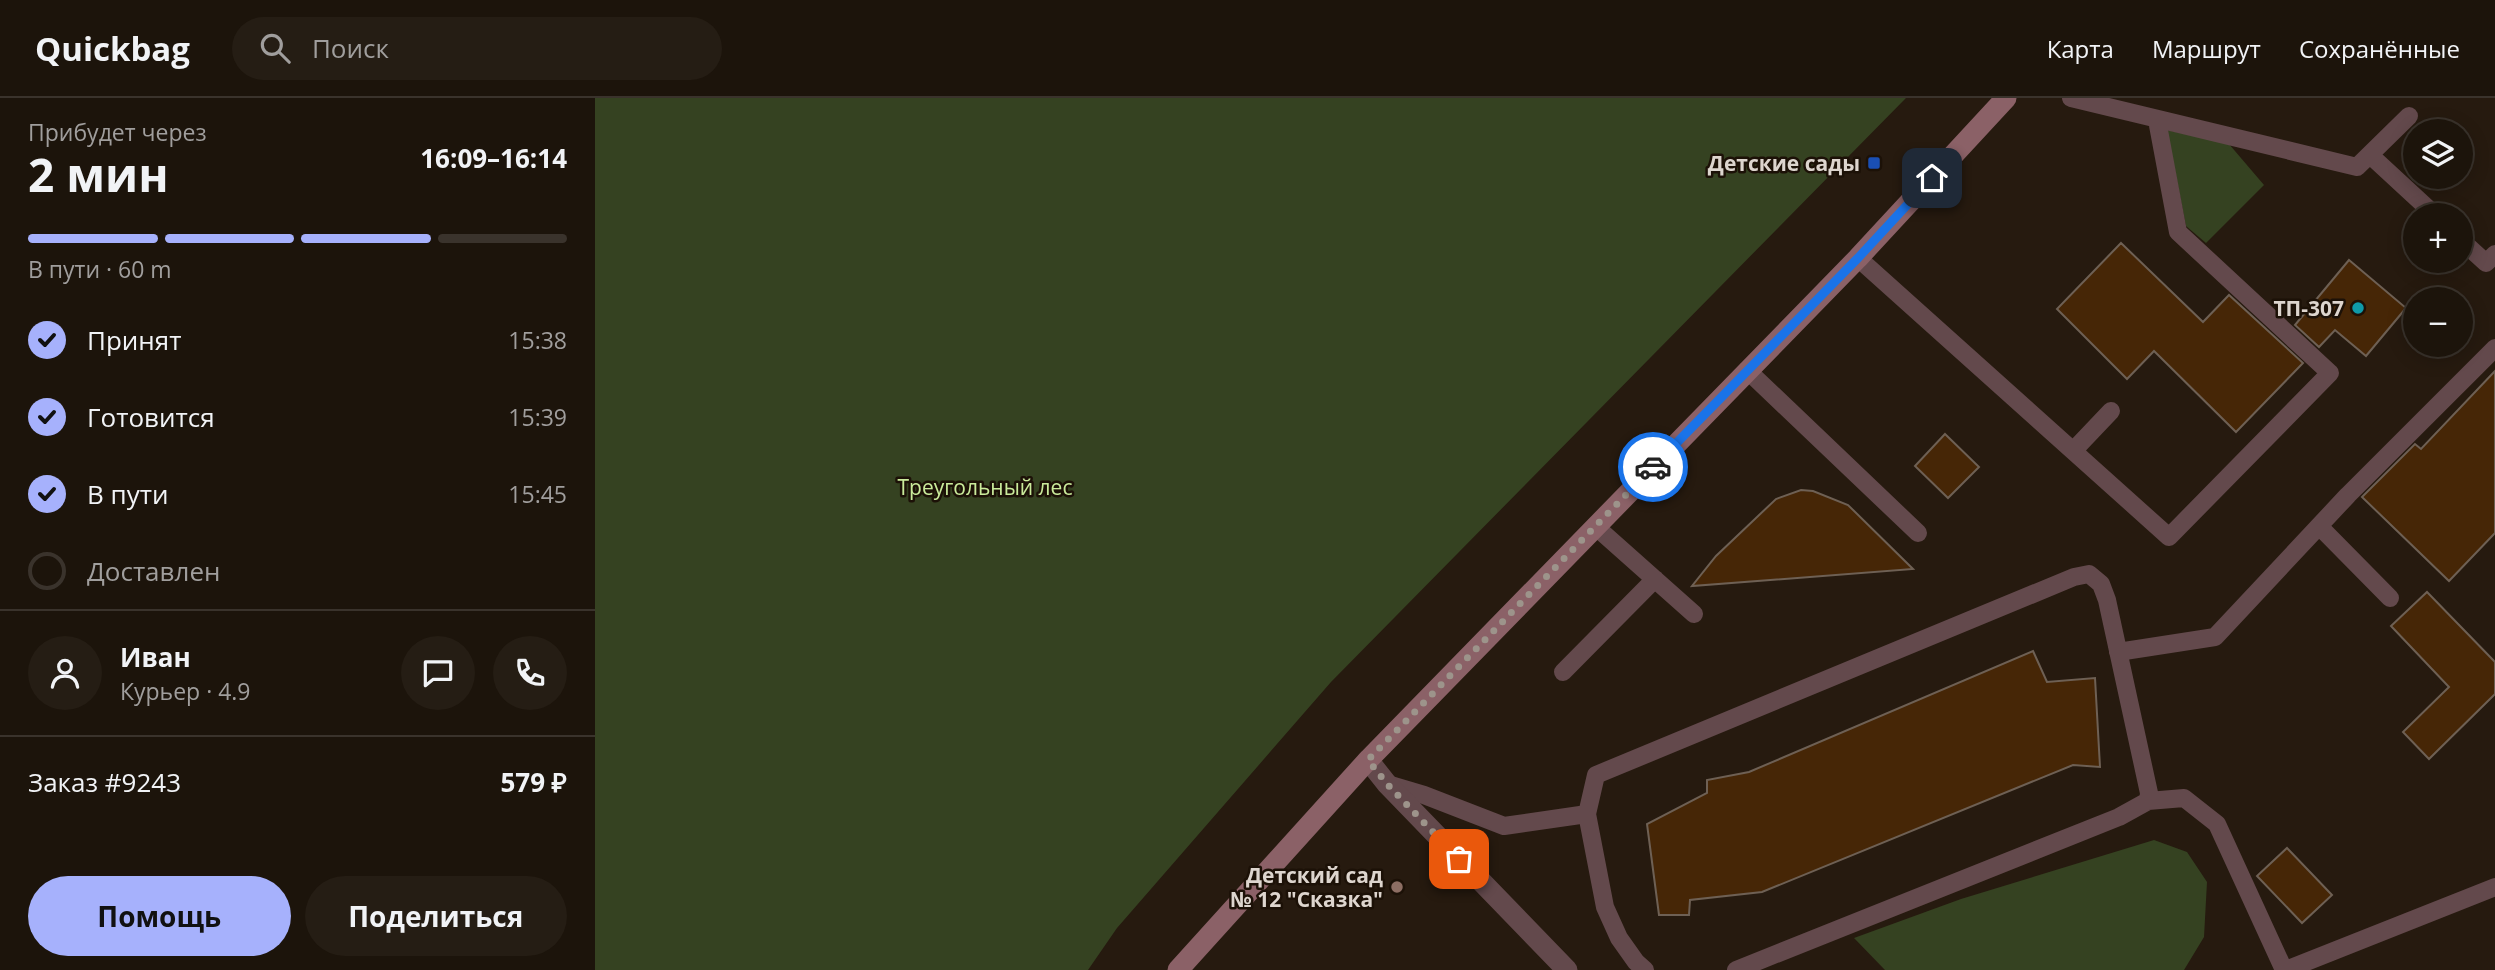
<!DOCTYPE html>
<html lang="ru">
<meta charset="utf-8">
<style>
:root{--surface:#1c140b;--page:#251d14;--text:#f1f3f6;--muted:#a09e9d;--line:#3a332c;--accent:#a6b1fc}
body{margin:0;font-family:"Open Sans",sans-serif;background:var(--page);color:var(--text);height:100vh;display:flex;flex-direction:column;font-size:26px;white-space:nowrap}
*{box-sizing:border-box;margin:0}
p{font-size:23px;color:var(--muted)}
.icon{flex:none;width:38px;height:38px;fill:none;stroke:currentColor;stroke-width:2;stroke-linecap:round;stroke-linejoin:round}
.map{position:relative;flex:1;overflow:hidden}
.sheet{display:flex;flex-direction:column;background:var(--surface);width:595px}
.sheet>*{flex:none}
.tools{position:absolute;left:1808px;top:21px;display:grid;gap:14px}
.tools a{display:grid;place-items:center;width:70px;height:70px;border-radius:50%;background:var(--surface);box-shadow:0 4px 18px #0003,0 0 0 2px var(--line);font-size:35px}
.pin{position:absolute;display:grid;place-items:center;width:60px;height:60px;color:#fff;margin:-30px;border-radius:14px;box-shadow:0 4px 10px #0006}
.courier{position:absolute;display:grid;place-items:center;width:70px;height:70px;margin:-35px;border:5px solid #1a73e8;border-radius:50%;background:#fff;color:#222;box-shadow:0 2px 9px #0007}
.headline em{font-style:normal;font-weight:700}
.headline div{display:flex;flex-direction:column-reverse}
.headline{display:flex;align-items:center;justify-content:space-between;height:119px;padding:0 28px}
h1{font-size:46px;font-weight:700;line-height:52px}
.bar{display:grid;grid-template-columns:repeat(4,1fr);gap:10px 7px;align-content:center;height:84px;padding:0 28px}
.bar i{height:9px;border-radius:5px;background:var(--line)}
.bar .selected{background:var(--accent)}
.bar p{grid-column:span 4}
.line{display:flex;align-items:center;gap:18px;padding:0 28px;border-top:2px solid var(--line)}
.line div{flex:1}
.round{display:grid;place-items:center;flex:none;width:74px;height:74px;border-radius:37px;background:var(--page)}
ol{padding:0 28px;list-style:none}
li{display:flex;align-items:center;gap:21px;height:77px}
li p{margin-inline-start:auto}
li .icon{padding:7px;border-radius:50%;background:var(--accent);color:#111;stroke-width:4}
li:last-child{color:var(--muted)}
li i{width:38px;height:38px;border:4px solid var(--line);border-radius:50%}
.button{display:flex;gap:14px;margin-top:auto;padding:14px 28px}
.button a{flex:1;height:80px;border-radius:42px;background:var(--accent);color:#111;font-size:28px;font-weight:700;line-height:80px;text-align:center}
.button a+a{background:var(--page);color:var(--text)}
header{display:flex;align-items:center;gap:42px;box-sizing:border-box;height:98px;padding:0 35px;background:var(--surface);border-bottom:2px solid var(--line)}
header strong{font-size:33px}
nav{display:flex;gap:38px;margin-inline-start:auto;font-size:24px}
.search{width:490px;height:63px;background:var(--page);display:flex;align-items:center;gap:18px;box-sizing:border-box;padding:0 24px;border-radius:38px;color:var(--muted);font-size:26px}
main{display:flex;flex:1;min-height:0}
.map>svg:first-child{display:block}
.green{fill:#354221}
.building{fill:#462606;stroke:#6e6054;stroke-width:2}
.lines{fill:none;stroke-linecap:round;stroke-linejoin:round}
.lane{stroke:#63494c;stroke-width:18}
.street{stroke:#63494c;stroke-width:21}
.secondary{stroke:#8b6167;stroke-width:21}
.done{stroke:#9d948b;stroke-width:7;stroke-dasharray:0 12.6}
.route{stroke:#1a73e8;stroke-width:9}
.transit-dot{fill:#1a4fb4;stroke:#1c1107;stroke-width:2.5}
.culture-dot{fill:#0f9aa8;stroke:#1c1107;stroke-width:2.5}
.education-dot{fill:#8d6e63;stroke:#1c1107;stroke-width:2.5}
.labels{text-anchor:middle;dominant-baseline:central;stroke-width:5;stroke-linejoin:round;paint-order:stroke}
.poi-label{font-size:21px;font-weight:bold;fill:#ddd5ce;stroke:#1c1107;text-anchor:end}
.park-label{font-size:21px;fill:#caeb9b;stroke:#1c1107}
</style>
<header>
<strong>Quickbag</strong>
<div class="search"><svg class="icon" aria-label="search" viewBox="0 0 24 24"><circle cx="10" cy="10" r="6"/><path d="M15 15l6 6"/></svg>Поиск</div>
<nav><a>Карта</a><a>Маршрут</a><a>Сохранённые</a></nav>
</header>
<main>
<section class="sheet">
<div class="headline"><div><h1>2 мин</h1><p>Прибудет через</p></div><em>16:09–16:14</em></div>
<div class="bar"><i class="selected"></i><i class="selected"></i><i class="selected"></i><i></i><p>В пути · 60 m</p></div>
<ol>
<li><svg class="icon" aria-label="check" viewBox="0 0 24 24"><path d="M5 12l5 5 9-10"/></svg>Принят<p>15:38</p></li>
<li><svg class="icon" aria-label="check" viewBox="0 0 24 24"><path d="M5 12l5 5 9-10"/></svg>Готовится<p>15:39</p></li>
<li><svg class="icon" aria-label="check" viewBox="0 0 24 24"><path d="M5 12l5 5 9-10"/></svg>В пути<p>15:45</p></li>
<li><i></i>Доставлен</li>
</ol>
<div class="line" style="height:126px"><a class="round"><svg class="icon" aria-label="person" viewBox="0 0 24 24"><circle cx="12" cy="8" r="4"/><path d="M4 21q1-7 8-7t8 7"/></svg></a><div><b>Иван</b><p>Курьер · 4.9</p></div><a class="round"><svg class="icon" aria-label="chat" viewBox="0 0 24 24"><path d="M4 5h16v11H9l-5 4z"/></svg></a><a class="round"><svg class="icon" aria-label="phone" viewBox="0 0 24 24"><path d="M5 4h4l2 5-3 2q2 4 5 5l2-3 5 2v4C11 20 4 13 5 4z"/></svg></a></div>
<div class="line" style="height:91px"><div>Заказ #9243</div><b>579 ₽</b></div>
<div class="button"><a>Помощь</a><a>Поделиться</a></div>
</section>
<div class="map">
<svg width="1900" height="872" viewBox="0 0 1900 872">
<rect width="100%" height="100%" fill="#261a0f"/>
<!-- green -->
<path class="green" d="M0 0H1311L736 584 522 830 493 872H0Z
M1572 32 1634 46 1669 87 1611 145 1591 128Z
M1559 742 1592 754 1612 784 1609 839 1589 872H1290L1259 840 1366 801Z"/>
<!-- building -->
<path class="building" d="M1526 145 1608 224 1634 197 1708 265 1641 334 1559 253 1532 281 1462 211Z
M1754 162 1811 210 1771 258 1740 232 1724 249 1700 227Z
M1900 273V435L1854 483 1767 399 1820 346 1826 351Z
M1350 336 1384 369 1353 400 1320 368Z
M1206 392 1218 393 1253 407 1318 471 1097 488 1121 458 1181 401Z
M1832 494 1900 564V596L1834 661 1808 634 1854 589 1796 528Z
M1438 553 1452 584 1500 580 1505 669 1478 667 1167 794 1095 802 1094 817H1064L1052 726 1112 695V682L1154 674Z
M1692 750 1737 797 1707 825 1662 778Z"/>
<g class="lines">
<!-- lane -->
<path class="lane" d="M1476 0 1762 69 1814 18
M1775 57 1840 117
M1866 142 1891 165 1900 156
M1263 160 1574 439 1735 275 1583 134 1562 22
M1152 272 1323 435
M1478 353 1516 313
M1000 428 1099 516
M1724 428 1795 500
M1523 554 1620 539 1753 397 1900 250
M968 574 1060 481
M792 686 829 697 909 728 992 716
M1553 703 1589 700 1622 726 1689 872
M1050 872 1041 864 1024 840 1010 809 992 716 1001 677 1479 479 1494 476 1506 486 1512 502 1554 695 1553 703 1524 719 1141 872
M1691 872 1900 789"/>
<!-- street -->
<path class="street" d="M773 662 792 686 972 872"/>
<!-- secondary -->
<path class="secondary" d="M583 872 773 662 1263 160 1411 0"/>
</g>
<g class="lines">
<!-- done -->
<path class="done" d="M864 761 792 686 773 662 1058 369"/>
<!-- route -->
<path class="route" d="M1058 369 1263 160 1337 80"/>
</g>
<!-- markers -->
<rect class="transit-dot" x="1272" y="58" width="14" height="14" rx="3.5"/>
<circle class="culture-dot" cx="1763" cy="210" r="7"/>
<circle class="education-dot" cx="802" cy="789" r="7"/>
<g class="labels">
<!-- poi labels -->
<g class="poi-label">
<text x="1265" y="65">Детские сады</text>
<text x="1749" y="210">ТП-307</text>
<text x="788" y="777">Детский сад<tspan x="788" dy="24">№ 12 "Сказка"</tspan></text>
</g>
<!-- park labels -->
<g class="park-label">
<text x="390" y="389">Треугольный лес</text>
</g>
</g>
</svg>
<div class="tools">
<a><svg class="icon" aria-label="layers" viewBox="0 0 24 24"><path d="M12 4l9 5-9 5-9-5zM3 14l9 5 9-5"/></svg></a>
<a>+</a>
<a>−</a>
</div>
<div class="pin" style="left:864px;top:761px;background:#ea580c"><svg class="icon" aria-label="bag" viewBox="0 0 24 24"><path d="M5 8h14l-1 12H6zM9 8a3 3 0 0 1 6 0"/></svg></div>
<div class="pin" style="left:1337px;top:80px;background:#1f2937"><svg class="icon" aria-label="home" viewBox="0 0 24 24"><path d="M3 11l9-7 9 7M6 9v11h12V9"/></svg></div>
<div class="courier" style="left:1058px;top:369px"><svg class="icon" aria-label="car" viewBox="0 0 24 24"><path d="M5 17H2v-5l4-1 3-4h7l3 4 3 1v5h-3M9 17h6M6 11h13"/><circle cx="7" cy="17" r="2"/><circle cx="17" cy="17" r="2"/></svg></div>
</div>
</main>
